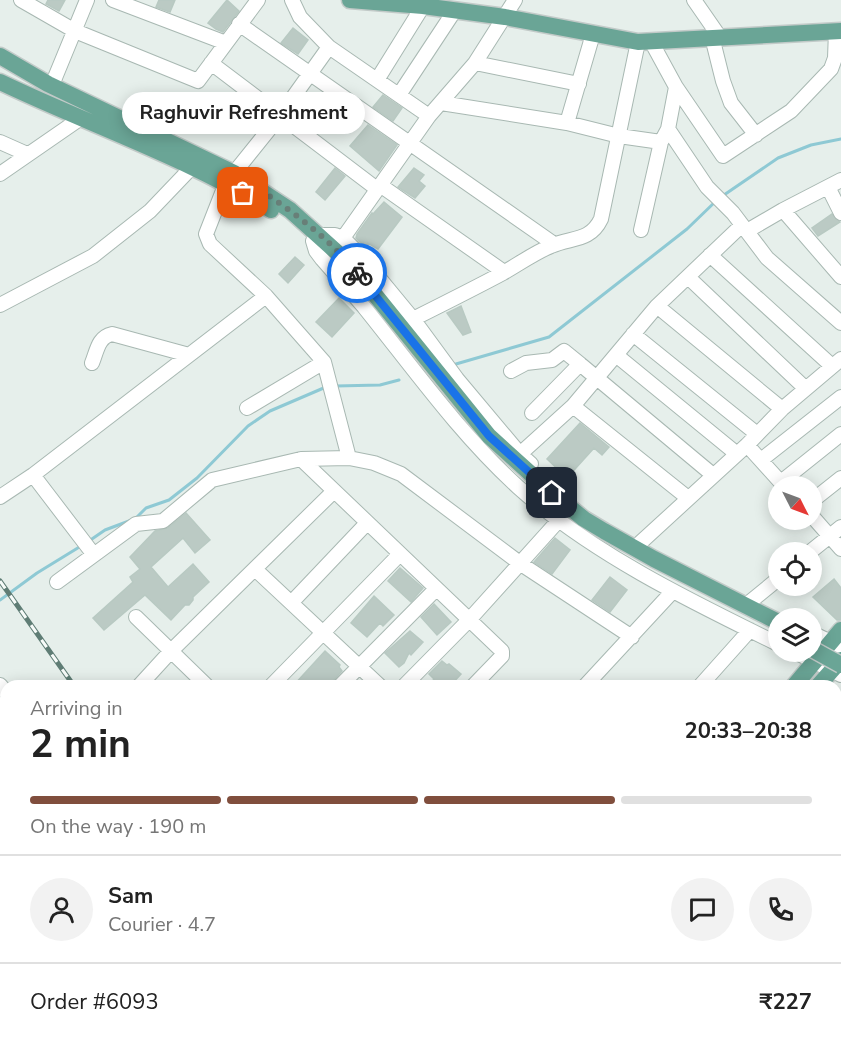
<!DOCTYPE html>
<meta charset="utf-8">
<style>
:root{--surface:#fff;--page:#f2f2f2;--text:#222;--muted:#767676;--line:#e0e0e0;--accent:#804e3d}
body{margin:0;font-family:"Nunito Sans",sans-serif;background:var(--page);color:var(--text);height:100vh;display:flex;flex-direction:column;font-size:22px;white-space:nowrap}
*{box-sizing:border-box;margin:0}
p{font-size:20px;color:var(--muted)}
.icon{flex:none;width:33px;height:33px;fill:none;stroke:currentColor;stroke-width:2;stroke-linecap:round;stroke-linejoin:round}
.map{position:relative;flex:1;overflow:hidden}
.sheet{position:absolute;left:0px;top:680px;width:842px;height:374px;display:flex;flex-direction:column;background:var(--surface);border-radius:18px 18px 0 0;box-shadow:0 3px 15px #0003}
.sheet>*{flex:none}
.needle{width:39px;rotate:132deg}
.fabs{position:absolute;left:768px;top:476px;display:grid;gap:12px}
.fabs a{display:grid;place-items:center;width:54px;height:54px;border-radius:50%;background:var(--surface);box-shadow:0 3px 15px #0003;font-size:30px}
.pin{position:absolute;display:grid;place-items:center;width:51px;height:51px;color:#fff;margin:-26px;border-radius:12px;box-shadow:0 3px 9px #0006}
.courier{position:absolute;display:grid;place-items:center;width:60px;height:60px;margin:-30px;border:4px solid #1a73e8;border-radius:50%;background:#fff;color:#222;box-shadow:0 2px 8px #0007}
.bubble{position:absolute;height:42px;border-radius:21px;background:var(--surface);box-shadow:0 3px 15px #0003;font-size:20px;font-weight:700;line-height:42px;text-align:center}
.summary em{font-style:normal;font-weight:700}
.summary div{display:flex;flex-direction:column-reverse}
.summary{display:flex;align-items:center;justify-content:space-between;height:102px;padding:0 30px}
h1{font-size:39px;font-weight:700;line-height:45px}
.bar{display:grid;grid-template-columns:repeat(4,1fr);gap:9px 6px;align-content:center;height:72px;padding:0 30px}
.bar i{height:8px;border-radius:4px;background:var(--line)}
.bar .current{background:var(--accent)}
.bar p{grid-column:span 4}
.line{display:flex;align-items:center;gap:15px;padding:0 30px;border-top:2px solid var(--line)}
.line div{flex:1}
.round{display:grid;place-items:center;flex:none;width:63px;height:63px;border-radius:32px;background:var(--page)}
.map>svg:first-child{display:block}
.lines{fill:none;stroke-linecap:round;stroke-linejoin:round}
.stream{stroke:#8ec9d4;stroke-width:3}
.building{fill:#bbcac4;stroke:#b8c9c2;stroke-width:1.5}
.minor-casing{stroke:#a8b8b2;stroke-width:16}
.major-casing{stroke:#c2cac8;stroke-width:19}
.minor{stroke:#fff;stroke-width:14}
.major{stroke:#6aa596;stroke-width:16}
.rail-casing{stroke:#5f7d75;stroke-width:5}
.rail{stroke:#f7fbf9;stroke-width:3;stroke-dasharray:9;stroke-linecap:butt}
.major-bridge-casing{stroke:#c2cac8;stroke-width:19;stroke-linecap:butt}
.major-bridge{stroke:#6aa596;stroke-width:16}
.done{stroke:#687f78;stroke-width:6;stroke-dasharray:0 10.8}
.route{stroke:#1a73e8;stroke-width:8}
</style>
<div class="map">
<svg width="841" height="1052" viewBox="0 0 841 1052">
<rect width="100%" height="100%" fill="#e6efeb"/>
<g class="lines">
<!-- stream -->
<path class="stream" d="M721 197 778 158 811 145 841 139
M456 364 549 337 687 229 716 201
M336 386 380 385 399 380
M135 519 146 508 169 500 197 478 248 426 270 411 326 387
M89 541 105 530 129 521
M0 600 37 573 81 546"/>
</g>
<!-- building -->
<path class="building" d="M48 0H65L59 11 46 4Z
M159 0H175L170 12 156 7Z
M227 0 239 11 223 32 216 29 208 23Z
M293 28 308 40 298 54 281 43Z
M383 95 402 108 393 121 373 107Z
M368 125 397 145 379 171 350 146Z
M335 168 345 176 325 200 316 192Z
M414 168 424 175 419 181 425 186 415 198 398 187Z
M384 202 402 217 378 249 368 243 365 247 356 238 357 234 372 213 373 214Z
M832 214 840 222 818 236 812 228Z
M295 257 304 265 288 283 279 274Z
M339 298 354 313 332 337 316 322Z
M461 306 471 332 463 335 447 313Z
M580 423 609 447 602 455 594 448 567 478 547 459Z
M186 513 210 540 195 553 183 538 151 567 168 587 193 564 209 582 193 597V600L189 605H185L171 620 145 595 104 630 93 618 133 582 130 577 140 569 130 557 155 531 168 528Z
M555 538 570 550 552 574 534 562Z
M400 568 423 588 411 602 388 581Z
M610 577 627 590 610 612 592 600Z
M834 579 841 588V620H837L813 597Z
M374 596 394 615 383 626 380 623 367 637 351 623Z
M434 604 451 622 437 635 421 617Z
M410 631 423 642 411 655 409 653 404 663 399 667 385 653Z
M325 651 340 665 339 667 342 671 332 682 329 686H293Z
M442 661 447 665 449 664 461 674 450 686H428L434 679 429 674Z"/>
<g class="lines">
<!-- minor casing -->
<g class="minor-casing">
<path id="minor" d="M21 0 75 31 198 81 258 0
M113 0 226 43
M292 0 300 17 329 47 429 116
M694 0 719 36
M239 24 554 244
M712 37 723 81 731 103 756 135
M652 43 676 87 723 156 791 111 831 69 835 58 836 31
M329 47 279 117 226 183 206 234 210 244 266 296 324 362 349 458
M211 63 377 189
M475 63 579 84
M377 80 423 6
M52 85 87 0
M399 95 455 10
M441 103 567 123 619 136 661 142
M567 123 593 34
M668 129 707 187 733 213 767 258 841 323
M0 142 27 154
M0 174 81 118
M380 185 504 272
M828 187 841 213
M783 210 841 277
M641 230 661 142 668 129 676 87
M747 231 783 210 841 180
M319 235H335L343 238 361 256 413 319 457 379 520 454 531 464
M343 238 429 116 475 63 515 0
M313 241 316 251 322 259C336 275 350 291 364 307 414 369 459 433 518 487 591 553 690 601 778 644
M710 255 832 366
M688 277 805 388
M0 305 93 256 150 211 193 166
M657 306 782 409
M413 319C443 304 473 289 503 273 519 264 534 253 551 246 571 237 590 242 601 219L638 42
M633 334 757 434
M616 355 737 454
M92 363C97 351 98 337 112 334L189 355
M511 371 526 363 552 360 564 351 580 364
M573 406 688 498
M247 408 324 362
M532 413 580 364 713 475
M747 445 784 486
M520 454 573 406 657 306 742 225
M301 459 502 651V656L473 686
M761 460 841 397
M33 475 94 555
M781 482 841 434
M0 497 33 475 266 296
M812 501 841 478
M812 516 841 549
M640 543 747 445 782 409 841 359
M810 552 841 527
M256 570 380 686
M57 582 136 524 163 521 212 480 301 459 349 458 374 463 401 474 521 564 632 637
M292 602 367 523
M750 602 778 579
M136 617 207 686
M812 633 841 647
M793 651 841 675
M0 685 6 692
M139 686 171 651 334 491
M271 686 400 554
M340 686 436 589
M404 686 469 620 559 520
M585 686 673 591
M700 686 750 630
M0 792 6 787
M0 817 6 812
M0 848 6 843
M0 897 6 896
M0 944 6 949
M39 1047 42 1052
M198 1047 203 1052
M278 1047 284 1052
M375 1047 384 1052
M826 1047 833 1052
M90 1052 95 1047
M440 1052 451 1047"/>
</g>
<!-- major casing -->
<g class="major-casing">
<path id="major" d="M350 0 423 6 505 17 638 42 841 31
M0 56 48 84 234 173 290 210 351 265 489 436 552 493 584 519 604 531 654 559 778 622
M0 82C90 125 186 157 271 210
M794 686 841 630
M818 686 841 660
M471 1052 477 1047
M491 1052 497 1047"/>
</g>
<!-- minor -->
<use href="#minor" class="minor"/>
<!-- major -->
<use href="#major" class="major"/>
<!-- rail casing -->
<g class="rail-casing">
<path id="rail" d="M0 581 74 686
M326 1047 329 1052"/>
</g>
<!-- rail -->
<use href="#rail" class="rail"/>
<!-- major-bridge casing -->
<g class="major-bridge-casing">
<path id="major-bridge" d="M812 649 841 665"/>
</g>
<!-- major-bridge -->
<use href="#major-bridge" class="major-bridge"/>
</g>
<g class="lines">
<!-- done -->
<path class="done" d="M243 193 226 183 234 173C278 201 324 232 357 273"/>
<!-- route -->
<path class="route" d="M357 273 489 436 552 493"/>
</g>
</svg>
<div class="fabs">
<a><svg class="needle" viewBox="-14 -14 28 28"><path d="M0-13l5 13h-10z" fill="#e53935"/><path d="M0 13l5-13h-10z" fill="#767676"/></svg></a>
<a><svg class="icon" aria-label="locate" viewBox="0 0 24 24"><circle cx="12" cy="12" r="6"/><path d="M12 2v4M12 18v4M2 12h4M18 12h4"/></svg></a>
<a><svg class="icon" aria-label="layers" viewBox="0 0 24 24"><path d="M12 4l9 5-9 5-9-5zM3 14l9 5 9-5"/></svg></a>
</div>
<div class="pin" style="left:243px;top:193px;background:#ea580c"><svg class="icon" aria-label="bag" viewBox="0 0 24 24"><path d="M5 8h14l-1 12H6zM9 8a3 3 0 0 1 6 0"/></svg></div>
<div class="pin" style="left:552px;top:493px;background:#1f2937"><svg class="icon" aria-label="home" viewBox="0 0 24 24"><path d="M3 11l9-7 9 7M6 9v11h12V9"/></svg></div>
<div class="courier" style="left:357px;top:273px"><svg class="icon" aria-label="bike" viewBox="0 0 24 24"><circle cx="6" cy="16" r="4"/><circle cx="18" cy="16" r="4"/><path d="M6 16l4-8h5l3 8M10 8l3 8H6M13 5h3"/></svg></div>
<div class="bubble" style="left:122px;top:92px;width:243px">Raghuvir Refreshment</div>
<section class="sheet">
<div class="summary"><div><h1>2 min</h1><p>Arriving in</p></div><em>20:33–20:38</em></div>
<div class="bar"><i class="current"></i><i class="current"></i><i class="current"></i><i></i><p>On the way · 190 m</p></div>
<div class="line" style="height:108px"><a class="round"><svg class="icon" aria-label="person" viewBox="0 0 24 24"><circle cx="12" cy="8" r="4"/><path d="M4 21q1-7 8-7t8 7"/></svg></a><div><b>Sam</b><p>Courier · 4.7</p></div><a class="round"><svg class="icon" aria-label="chat" viewBox="0 0 24 24"><path d="M4 5h16v11H9l-5 4z"/></svg></a><a class="round"><svg class="icon" aria-label="phone" viewBox="0 0 24 24"><path d="M5 4h4l2 5-3 2q2 4 5 5l2-3 5 2v4C11 20 4 13 5 4z"/></svg></a></div>
<div class="line" style="height:78px"><div>Order #6093</div><b>₹227</b></div>
</section>
</div>
